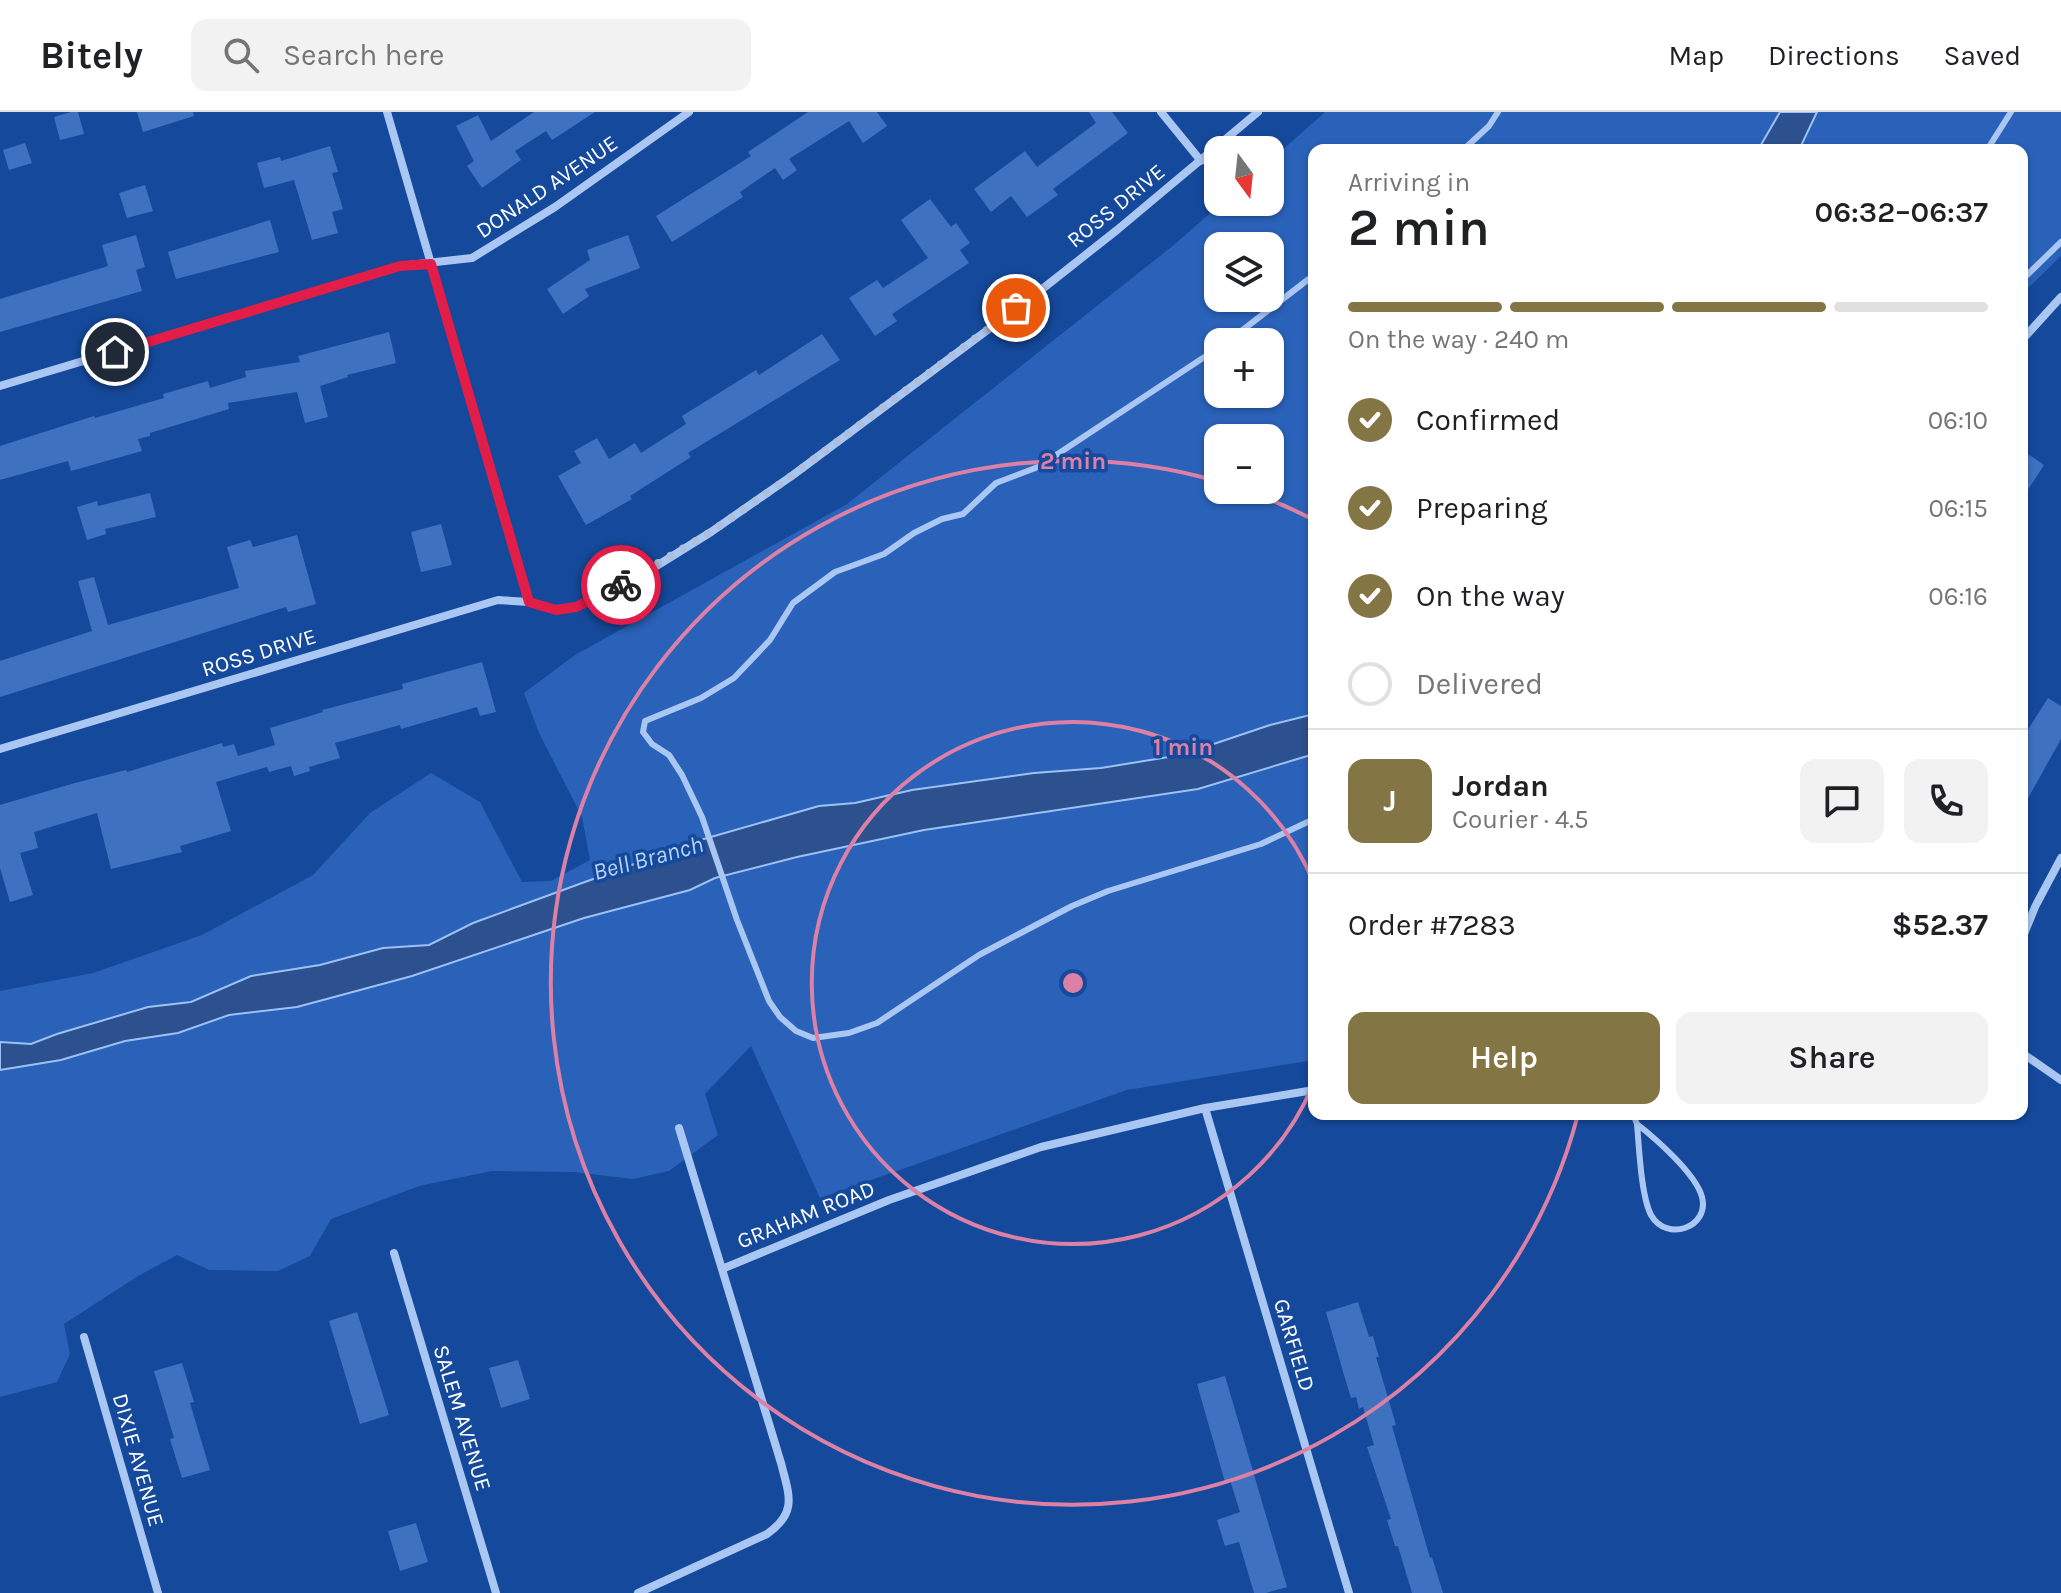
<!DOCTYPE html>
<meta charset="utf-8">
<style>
:root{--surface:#fff;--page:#f2f2f2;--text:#202124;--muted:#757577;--line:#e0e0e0;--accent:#847544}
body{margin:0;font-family:Karla,sans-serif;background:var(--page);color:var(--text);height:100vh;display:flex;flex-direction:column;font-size:30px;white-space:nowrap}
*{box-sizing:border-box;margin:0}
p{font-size:26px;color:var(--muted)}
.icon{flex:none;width:44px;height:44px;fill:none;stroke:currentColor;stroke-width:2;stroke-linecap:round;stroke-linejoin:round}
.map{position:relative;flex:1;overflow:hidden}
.details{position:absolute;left:1308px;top:32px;width:720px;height:976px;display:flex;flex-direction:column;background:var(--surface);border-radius:16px;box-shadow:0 2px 6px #0004}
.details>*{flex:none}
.needle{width:52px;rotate:165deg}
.tools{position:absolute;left:1204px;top:24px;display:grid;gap:16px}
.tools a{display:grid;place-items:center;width:80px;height:80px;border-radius:16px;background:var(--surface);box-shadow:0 2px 6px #0004;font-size:40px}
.pin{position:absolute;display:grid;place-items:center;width:68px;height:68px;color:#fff;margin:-34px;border:4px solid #fff;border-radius:50%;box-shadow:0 2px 8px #0007}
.courier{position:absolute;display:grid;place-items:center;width:80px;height:80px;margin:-40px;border:6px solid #e11d48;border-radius:50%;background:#fff;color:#222;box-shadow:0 2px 10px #0007}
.head em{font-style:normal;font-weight:600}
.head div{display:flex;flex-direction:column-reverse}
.head{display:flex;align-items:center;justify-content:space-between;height:136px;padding:0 40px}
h1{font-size:52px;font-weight:600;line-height:60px}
.bar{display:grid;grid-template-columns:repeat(4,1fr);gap:12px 8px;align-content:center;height:96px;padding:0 40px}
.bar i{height:10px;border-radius:6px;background:var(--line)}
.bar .on{background:var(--accent)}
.bar p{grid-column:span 4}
.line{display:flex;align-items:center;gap:20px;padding:0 40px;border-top:2px solid var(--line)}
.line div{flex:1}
.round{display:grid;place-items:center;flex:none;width:84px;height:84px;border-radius:16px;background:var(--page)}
ol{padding:0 40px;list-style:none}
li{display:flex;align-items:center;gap:24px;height:88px}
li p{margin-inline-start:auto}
li .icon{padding:8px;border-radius:50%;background:var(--accent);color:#fff;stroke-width:4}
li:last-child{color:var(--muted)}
li i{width:44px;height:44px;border:4px solid var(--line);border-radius:50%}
.action{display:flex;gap:16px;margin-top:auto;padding:16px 40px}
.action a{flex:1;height:92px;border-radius:16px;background:var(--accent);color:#fff;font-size:32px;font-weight:600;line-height:92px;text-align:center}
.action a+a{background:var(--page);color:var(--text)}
header{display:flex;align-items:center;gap:48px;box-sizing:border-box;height:112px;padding:0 40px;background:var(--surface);border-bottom:2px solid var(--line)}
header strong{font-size:38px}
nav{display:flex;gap:44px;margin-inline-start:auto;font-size:28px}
.search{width:560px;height:72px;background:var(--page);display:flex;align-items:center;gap:20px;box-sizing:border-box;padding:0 28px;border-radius:16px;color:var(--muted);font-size:30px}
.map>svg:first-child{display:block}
.green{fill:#2962b8;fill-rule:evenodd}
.water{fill:#2c518e;stroke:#9dc1f5;stroke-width:2}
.building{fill:#3e72c1}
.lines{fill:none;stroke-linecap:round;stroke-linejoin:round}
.service{stroke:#aac7f3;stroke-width:6}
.minor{stroke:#aac7f3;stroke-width:8}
.done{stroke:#adbfdc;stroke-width:8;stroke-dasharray:0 14.4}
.route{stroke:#e11d48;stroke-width:10}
.ring{fill:none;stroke:#dd80a5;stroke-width:4}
.labels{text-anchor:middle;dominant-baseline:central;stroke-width:7;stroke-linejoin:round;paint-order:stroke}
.street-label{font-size:22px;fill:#fff;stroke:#15499b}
.water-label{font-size:24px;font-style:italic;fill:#b7d2f9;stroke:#15499b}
.centre{fill:#dd80a5;stroke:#15499b;stroke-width:4}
.ring-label{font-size:24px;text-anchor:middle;font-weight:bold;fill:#dd80a5;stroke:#15499b;stroke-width:7;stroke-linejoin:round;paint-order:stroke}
</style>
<header>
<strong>Bitely</strong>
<div class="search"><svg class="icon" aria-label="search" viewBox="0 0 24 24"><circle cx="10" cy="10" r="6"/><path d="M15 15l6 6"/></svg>Search here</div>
<nav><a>Map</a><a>Directions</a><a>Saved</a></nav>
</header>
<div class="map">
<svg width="2061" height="1481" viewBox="0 0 2061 1481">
<rect width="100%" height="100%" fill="#15499b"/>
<!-- green -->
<path class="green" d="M1325 0H2061V144L2022 182V38H1314V948L1127 978 820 1086 751 934 705 982 718 1023 669 1059 633 1067 574 1060 492 1059 419 1074 331 1107 310 1144 278 1159 209 1158 177 1143 138 1164 64 1212 70 1242 57 1270 0 1285V879L93 861 202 823 313 763 370 701 431 661 480 690 522 770 551 769 590 748 582 705 539 621 524 581 575 543 847 392 1175 132 1223 90H1270V49ZM1218 134H1270V186H1218ZM1218 230H1270V282H1218ZM1218 326H1270V378H1218Z"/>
<!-- water -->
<path class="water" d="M1780 0H1817L1799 38H1758Z
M1314 602V642L1198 677 924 718 797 745 715 766 690 778 584 806 412 864 297 895 229 903 178 921 125 929 61 948 0 958V930L31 932 57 922 148 895 191 890 251 864 320 853 383 836 429 833 473 811 697 729 819 694 855 691 912 678 1034 661 1101 656 1181 643 1270 613Z"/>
<!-- building -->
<path class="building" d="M71 0H78L84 22 60 28 54 5Z
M137 0H193L194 4 143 20Z
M534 0H595L552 28 546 19 515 39 521 48 482 76 467 54 474 49 456 14 478 3 491 29Z
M808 0H877L887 14 863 31 849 9 789 47 797 58 783 68 775 56 740 80 743 85 672 130 656 104 751 44 748 40Z
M1089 0H1112L1128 21 1053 77 1058 83 1027 105 1011 84 991 100 974 77 1025 39 1037 55 1096 11Z
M25 31 32 51 9 58 3 38Z
M330 34 338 60 332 61 343 97 332 100 338 121 312 128 294 68 264 76 257 51 280 45 281 49Z
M145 73 153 99 127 106 119 81Z
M930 87 951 115 956 111 970 131 960 138 969 151 892 202 897 209 875 224 849 186 877 168 883 176 928 146 901 108Z
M270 108 279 140 176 167 168 140Z
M136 123 145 155 136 158 142 179 0 220V187L108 154 102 133Z
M628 123 640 156 585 177 589 184 563 202 547 177 590 148 587 138Z
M389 220 396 251 347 263 348 265 320 274 328 305 305 311 297 280 228 291 229 297 150 321V324L138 327 142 339 71 359 68 349 0 368V334L94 304 95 306 164 286 163 282 208 269 210 276 246 265 245 259 300 250 298 244Z
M822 222 840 248 688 341 691 345 630 384 632 387 586 413 558 364 581 351 574 339 597 326 609 347 635 331 641 341 686 312 682 304 756 258 759 263Z
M2022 338 2044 353 2022 387Z
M150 381 156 405 105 417 106 422 87 428 77 395 97 389 98 394Z
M441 412 452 453 421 460 411 420Z
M297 423 316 492 288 500 286 495 0 585V549L92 519 78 469 94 465 108 513 239 476 227 435 250 428 253 435Z
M482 550 496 600 480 604 477 595 401 617 400 613 335 631 340 646 309 655 310 659 294 664 291 654 269 660 267 655 216 670 231 719 180 734 182 740 111 757 97 701 34 720 38 736 20 741 33 783 10 790 0 756V693L75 671 126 658 127 660 222 631 223 635 234 632 238 644 275 633 270 616 323 600 322 598 403 577 402 572Z
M2048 586 2061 594V627L2022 697V627Z
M1358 1190 1369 1225 1373 1224 1379 1245H1376L1396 1313 1392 1314 1430 1446 1432 1445 1443 1481H1412L1398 1434H1395L1387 1408 1391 1407 1367 1335 1374 1333 1363 1295 1359 1297 1356 1285 1351 1286 1344 1263 1326 1200Z
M357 1200 389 1303 360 1312 329 1209Z
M518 1248 530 1287 501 1296 489 1256Z
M182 1251 194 1290 190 1291 210 1358 182 1366 170 1327 174 1326 154 1259Z
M1225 1264 1287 1475 1266 1481H1254L1239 1430 1225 1434 1217 1408 1240 1400 1230 1368 1225 1370 1197 1272Z
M416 1411 428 1450 400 1459 388 1419Z"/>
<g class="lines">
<!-- service -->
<path class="service" d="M1463 38 1489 14 1498 0
M1987 38 2011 0
M2022 168 2061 130
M1227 230 1314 163
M1218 236 1038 355 996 371 963 402 942 407 914 421 884 442 835 460 793 491 770 528 734 566 701 586 645 609 643 620 652 632 669 643 682 663 702 705 737 808 769 889 780 905 796 919 813 926 849 921 877 911 979 843 1072 794 1108 779 1261 732 1314 707
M1633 1002 1637 1012C1639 1034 1641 1084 1651 1103 1667 1131 1710 1115 1702 1085 1696 1062 1656 1027 1637 1012"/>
<!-- minor -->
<path class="minor" d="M387 0 529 490
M1161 0 1201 49
M2022 228 2061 185
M0 274 400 154 472 146 555 95 689 0
M0 637 498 488 529 490 556 498 576 495 642 463 711 420 793 363 1041 178 1117 118 1258 0
M2022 827 2035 795 2061 746
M2022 941 2061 968
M1205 996 1349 1481
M394 1141 496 1481
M722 1157 889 1088 1041 1035 1205 996 1314 978
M84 1225 158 1481
M638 1481 767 1422C798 1400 789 1383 781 1351L679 1016"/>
</g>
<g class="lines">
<!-- done -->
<path class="done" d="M621 473 711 420 793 363 1016 196"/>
<!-- route -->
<path class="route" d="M115 240 400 154 431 152 529 490 556 498 576 495 621 473"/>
</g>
<!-- distance rings -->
<g class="ring">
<path d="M1313 973A261 261 0 1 1 1313 769"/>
<path d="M1577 1006A522 522 0 1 1 1217 369M1247 379A522 522 0 0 1 1310 406"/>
</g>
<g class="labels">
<!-- street labels -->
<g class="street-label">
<text transform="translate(547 75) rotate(-34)">DONALD AVENUE</text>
<text transform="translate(1116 94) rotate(-39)">ROSS DRIVE</text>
<text transform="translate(259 541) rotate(-17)">ROSS DRIVE</text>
<text transform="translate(806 1103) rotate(-22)">GRAHAM ROAD</text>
<text transform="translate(1294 1233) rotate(73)">GARFIELD</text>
<text transform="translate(462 1306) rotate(73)">SALEM AVENUE</text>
<text transform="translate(138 1348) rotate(74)">DIXIE AVENUE</text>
</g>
<!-- water labels -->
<g class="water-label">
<text transform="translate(648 746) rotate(-15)">Bell Branch</text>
</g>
</g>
<circle cx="1073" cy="871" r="12" class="centre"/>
<g class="ring-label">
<text x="1073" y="357">2 min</text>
<text x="1183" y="643">1 min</text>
</g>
</svg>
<div class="tools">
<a><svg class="needle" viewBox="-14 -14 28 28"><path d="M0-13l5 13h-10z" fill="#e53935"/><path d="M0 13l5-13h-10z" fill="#757577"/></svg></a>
<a><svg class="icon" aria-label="layers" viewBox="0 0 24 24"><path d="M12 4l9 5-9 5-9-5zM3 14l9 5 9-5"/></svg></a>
<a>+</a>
<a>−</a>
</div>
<div class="pin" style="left:1016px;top:196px;background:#ea580c"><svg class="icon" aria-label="bag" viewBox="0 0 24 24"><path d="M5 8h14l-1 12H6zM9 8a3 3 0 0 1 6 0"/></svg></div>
<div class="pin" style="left:115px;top:240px;background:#1f2937"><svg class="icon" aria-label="home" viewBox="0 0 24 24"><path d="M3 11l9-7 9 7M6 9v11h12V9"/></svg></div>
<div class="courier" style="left:621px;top:473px"><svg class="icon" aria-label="bike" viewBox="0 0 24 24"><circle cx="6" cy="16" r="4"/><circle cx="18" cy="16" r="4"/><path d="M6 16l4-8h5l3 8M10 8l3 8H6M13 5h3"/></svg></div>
<section class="details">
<div class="head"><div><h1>2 min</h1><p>Arriving in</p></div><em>06:32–06:37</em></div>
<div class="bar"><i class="on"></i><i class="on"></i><i class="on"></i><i></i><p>On the way · 240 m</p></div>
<ol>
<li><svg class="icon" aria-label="check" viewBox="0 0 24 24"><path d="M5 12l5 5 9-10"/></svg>Confirmed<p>06:10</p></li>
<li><svg class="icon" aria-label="check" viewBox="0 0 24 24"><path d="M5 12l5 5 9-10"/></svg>Preparing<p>06:15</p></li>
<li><svg class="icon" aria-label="check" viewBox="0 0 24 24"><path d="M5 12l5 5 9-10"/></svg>On the way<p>06:16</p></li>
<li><i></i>Delivered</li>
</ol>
<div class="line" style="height:144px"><b class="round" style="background:var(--accent);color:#fff">J</b><div><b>Jordan</b><p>Courier · 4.5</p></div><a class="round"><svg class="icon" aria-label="chat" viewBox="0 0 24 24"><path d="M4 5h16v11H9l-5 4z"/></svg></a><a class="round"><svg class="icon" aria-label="phone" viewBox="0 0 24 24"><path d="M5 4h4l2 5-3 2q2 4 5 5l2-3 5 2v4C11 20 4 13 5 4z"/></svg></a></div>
<div class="line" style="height:104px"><div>Order #7283</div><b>$52.37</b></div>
<div class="action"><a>Help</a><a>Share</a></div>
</section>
</div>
